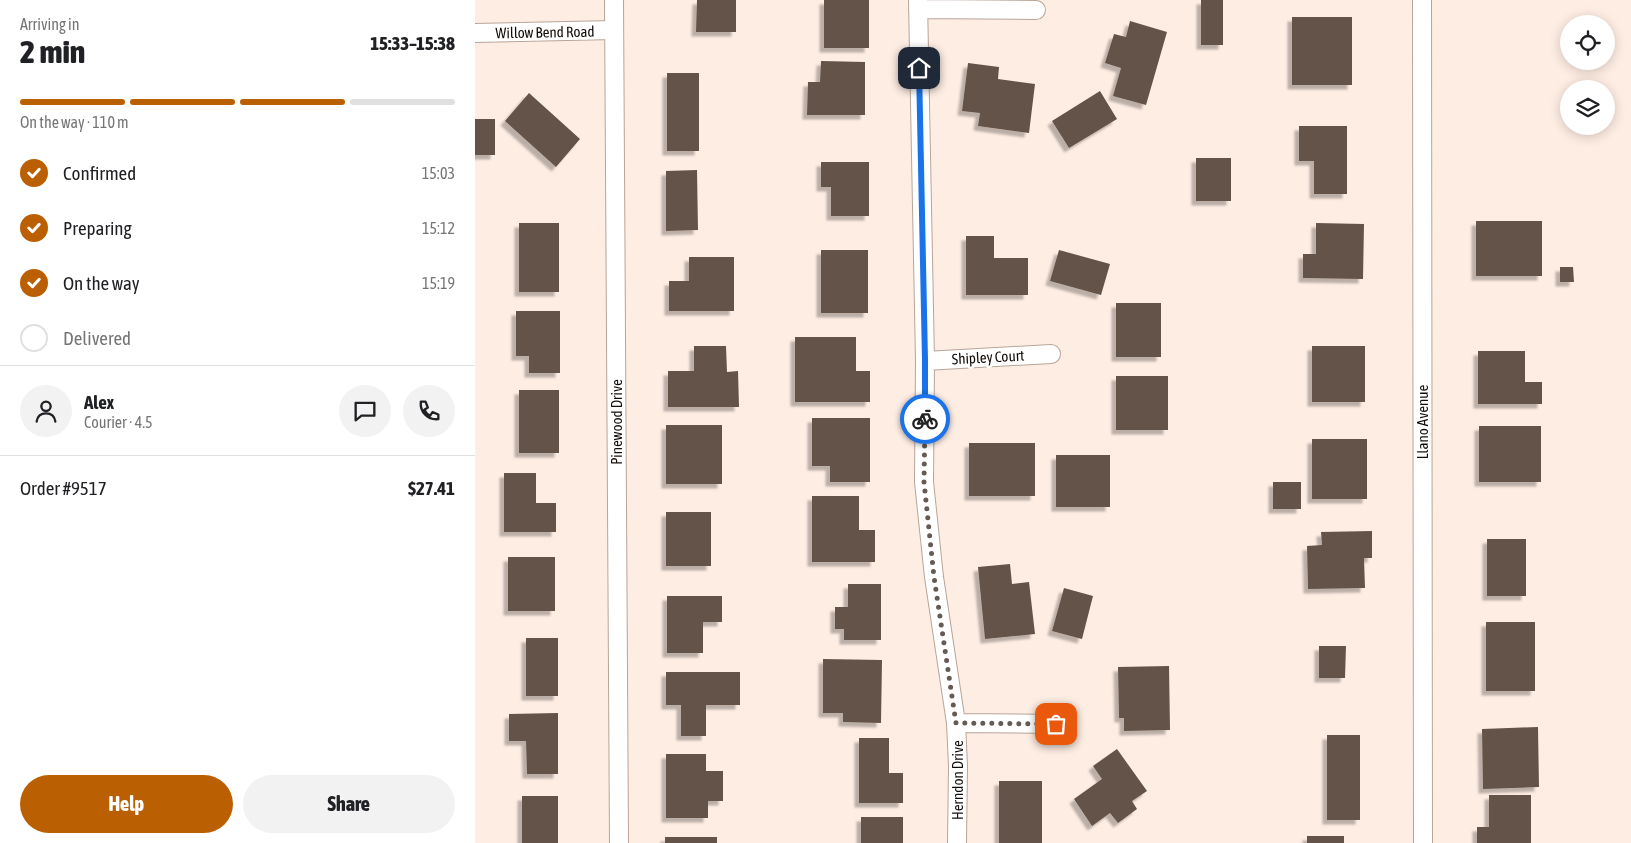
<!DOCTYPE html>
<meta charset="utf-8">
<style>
:root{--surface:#fff;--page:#f2f2f2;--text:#202124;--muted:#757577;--line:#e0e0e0;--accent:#ba5f02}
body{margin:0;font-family:"Asap Condensed",sans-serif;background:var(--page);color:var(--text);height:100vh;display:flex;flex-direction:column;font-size:19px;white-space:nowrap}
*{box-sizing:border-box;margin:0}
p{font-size:16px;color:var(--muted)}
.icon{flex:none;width:28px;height:28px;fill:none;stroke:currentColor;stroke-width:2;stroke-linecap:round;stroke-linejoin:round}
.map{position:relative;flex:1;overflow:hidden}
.panel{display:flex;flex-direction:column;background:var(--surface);width:475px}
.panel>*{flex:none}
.fabs{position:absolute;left:1085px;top:15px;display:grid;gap:10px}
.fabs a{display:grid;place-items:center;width:55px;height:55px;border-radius:50%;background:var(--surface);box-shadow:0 2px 12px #0003;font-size:25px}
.pin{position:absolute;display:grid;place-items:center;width:42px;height:42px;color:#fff;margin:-21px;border-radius:10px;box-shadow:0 2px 8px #0006}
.courier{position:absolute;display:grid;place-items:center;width:50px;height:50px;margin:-25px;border:4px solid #1a73e8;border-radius:50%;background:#fff;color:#222;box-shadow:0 1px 6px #0007}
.summary em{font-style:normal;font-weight:800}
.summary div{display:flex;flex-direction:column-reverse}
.summary{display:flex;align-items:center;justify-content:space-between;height:85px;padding:0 20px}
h1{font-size:32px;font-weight:800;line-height:38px}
.bar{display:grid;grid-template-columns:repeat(4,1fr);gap:8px 5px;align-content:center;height:60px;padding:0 20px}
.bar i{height:6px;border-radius:4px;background:var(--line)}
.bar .on{background:var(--accent)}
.bar p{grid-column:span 4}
.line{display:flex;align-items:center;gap:12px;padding:0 20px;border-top:1px solid var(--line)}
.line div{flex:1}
.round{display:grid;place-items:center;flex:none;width:52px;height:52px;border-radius:26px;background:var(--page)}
ol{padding:0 20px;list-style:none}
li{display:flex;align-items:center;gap:15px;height:55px}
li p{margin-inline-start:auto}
li .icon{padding:5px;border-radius:50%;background:var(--accent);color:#fff;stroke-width:4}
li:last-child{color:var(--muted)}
li i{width:28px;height:28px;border:2px solid var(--line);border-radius:50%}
.action{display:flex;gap:10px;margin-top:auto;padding:10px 20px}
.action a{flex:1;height:58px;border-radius:30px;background:var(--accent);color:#fff;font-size:20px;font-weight:800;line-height:58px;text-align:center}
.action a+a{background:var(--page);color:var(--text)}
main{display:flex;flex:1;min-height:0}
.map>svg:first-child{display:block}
.building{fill:#645348;filter:url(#shadow)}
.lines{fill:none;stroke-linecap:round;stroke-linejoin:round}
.street-casing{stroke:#b8a599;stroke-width:20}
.street{stroke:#fff;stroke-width:18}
.done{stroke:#655b55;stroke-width:5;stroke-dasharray:0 9}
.route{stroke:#1a73e8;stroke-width:6}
.labels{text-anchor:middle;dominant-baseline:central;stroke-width:5;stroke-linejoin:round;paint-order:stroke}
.street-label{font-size:15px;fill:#120c08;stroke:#fff}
</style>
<main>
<section class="panel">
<div class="summary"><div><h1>2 min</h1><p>Arriving in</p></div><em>15:33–15:38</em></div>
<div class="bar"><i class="on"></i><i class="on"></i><i class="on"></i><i></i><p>On the way · 110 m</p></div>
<ol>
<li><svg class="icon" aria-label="check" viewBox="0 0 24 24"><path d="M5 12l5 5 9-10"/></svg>Confirmed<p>15:03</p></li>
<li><svg class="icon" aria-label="check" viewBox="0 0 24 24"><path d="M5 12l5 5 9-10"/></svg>Preparing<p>15:12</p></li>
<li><svg class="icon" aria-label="check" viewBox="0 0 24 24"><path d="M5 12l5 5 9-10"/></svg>On the way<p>15:19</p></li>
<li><i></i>Delivered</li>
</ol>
<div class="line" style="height:90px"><a class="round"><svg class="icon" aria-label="person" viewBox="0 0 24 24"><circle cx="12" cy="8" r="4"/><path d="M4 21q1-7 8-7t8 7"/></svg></a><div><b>Alex</b><p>Courier · 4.5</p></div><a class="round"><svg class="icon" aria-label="chat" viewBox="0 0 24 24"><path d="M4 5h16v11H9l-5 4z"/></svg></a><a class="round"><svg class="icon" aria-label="phone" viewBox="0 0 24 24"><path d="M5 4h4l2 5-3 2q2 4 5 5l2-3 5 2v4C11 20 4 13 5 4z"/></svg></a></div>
<div class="line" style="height:65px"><div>Order #9517</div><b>$27.41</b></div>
<div class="action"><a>Help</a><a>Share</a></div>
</section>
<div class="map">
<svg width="1156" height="843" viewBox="0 0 1156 843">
<defs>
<filter id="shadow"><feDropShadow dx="-4.5" dy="4.5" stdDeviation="1" flood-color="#0004"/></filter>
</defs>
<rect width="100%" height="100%" fill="#feede3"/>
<!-- building -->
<path class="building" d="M222 0H261V32H221Z
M349 0H394V48H349Z
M726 0H748V45H726Z
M817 17H877V85H817Z
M655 21 692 32 671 105 638 96 646 68 630 63 639 34 651 37Z
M346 61 390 62V115H332L333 82H345Z
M493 63 524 67 523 79 560 84 554 133 503 126 505 113 487 111Z
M192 73H224V151H192Z
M625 91 642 119 594 148 577 121Z
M54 93 105 139 81 167 30 121Z
M0 119H20V155H0Z
M824 126H872V194H839V161H824Z
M721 158H756V201H721Z
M346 162H394V216H356V187H346Z
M222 170 223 230 191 231V171Z
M1001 221H1067V276H1001Z
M44 223H84V292H44Z
M841 223 889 224 888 279 828 278V254H841Z
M491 236H519V258H553V295H491Z
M346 250H393V313H346Z
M584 250 635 264 626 295 575 281Z
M214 257H259V311H194V281H214Z
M1085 267H1098L1099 282H1085Z
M641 303H686V357H641Z
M41 311H85V373H54V356H41Z
M320 337H381V371H395V402H320Z
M219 346H251L252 372 263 371 264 407H193V371H219Z
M837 346H890V402H837Z
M1003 351H1050V382H1067V404H1003Z
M641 376H693V430H641Z
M44 390H84V453H44Z
M337 418H395V482H355V466H337Z
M191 425H247V484H191Z
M1004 426H1066V482H1004Z
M837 439H892V499H837Z
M494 443H560V496H494Z
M581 455H635V507H581Z
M29 473H61V503H81V532H29Z
M798 482H826V509H798Z
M337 496H384V530H400V562H337Z
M191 512H236V566H191Z
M897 531V558H889L890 588 833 589 832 546 847 545 846 532Z
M1012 539H1051V596H1012Z
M33 557H80V611H33Z
M535 564 537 584 554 582 560 634 510 639 503 567Z
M373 584H406V640H369V629H360V607H373Z
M589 588 618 596 607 639 577 631Z
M192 596H247V622H228V653H192Z
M1011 622H1060V691H1011Z
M51 638H83V696H51Z
M844 646H871L870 678H844Z
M348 659 407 660 406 723 368 722V713H348Z
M694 666 695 730 649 731V718H644L643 667Z
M191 672H265V705H231V736H206V705H191Z
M83 713V774H52L51 741H34V714Z
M1063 727 1064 787 1008 789 1007 729Z
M852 735H885V820H852Z
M384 738H414V773H428V803H384Z
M642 749 672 791 657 801 662 809 643 823 635 813 617 826 599 799 627 779 618 766Z
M191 754H231V771H248V801H233V818H191Z
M524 781H567V843H524Z
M1014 795H1056V843H1002V827H1014Z
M47 796H83V843H47Z
M386 817H428V843H386Z
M832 836H869V843H832Z
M190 837H242V843H190Z"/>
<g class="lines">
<!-- street casing -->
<g class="street-casing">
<path id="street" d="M139 0 144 843
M443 0 450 361 449 482 459 577 481 723 483 766 482 843
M947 0 948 843
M443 9 561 10
M0 33 139 30
M450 361 576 354
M481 723 581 724"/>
</g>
<!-- street -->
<use href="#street" class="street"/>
</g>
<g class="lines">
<!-- done -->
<path class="done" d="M450 419 449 482 459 577 481 723 581 724"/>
<!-- route -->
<path class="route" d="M444 68 450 360V419"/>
</g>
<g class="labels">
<!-- street labels -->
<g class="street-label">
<text transform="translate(70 32) rotate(-1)">Willow Bend Road</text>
<text transform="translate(513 357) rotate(-3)">Shipley Court</text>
<text transform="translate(141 422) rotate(-90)">Pinewood Drive</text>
<text transform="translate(947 422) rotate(-90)">Llano Avenue</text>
<text transform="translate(482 780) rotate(-90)">Herndon Drive</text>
</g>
</g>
</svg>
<div class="fabs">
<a><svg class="icon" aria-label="locate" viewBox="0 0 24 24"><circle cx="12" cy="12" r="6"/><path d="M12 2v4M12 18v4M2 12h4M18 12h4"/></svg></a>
<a><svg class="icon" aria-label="layers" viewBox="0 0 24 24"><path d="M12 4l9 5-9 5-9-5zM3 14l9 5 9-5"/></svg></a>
</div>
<div class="pin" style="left:581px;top:724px;background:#ea580c"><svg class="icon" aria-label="bag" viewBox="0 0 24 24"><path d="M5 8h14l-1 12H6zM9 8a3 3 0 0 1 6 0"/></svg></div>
<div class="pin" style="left:444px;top:68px;background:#1f2937"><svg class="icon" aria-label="home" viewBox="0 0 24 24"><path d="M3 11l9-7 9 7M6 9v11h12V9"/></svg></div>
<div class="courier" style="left:450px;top:419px"><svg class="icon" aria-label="bike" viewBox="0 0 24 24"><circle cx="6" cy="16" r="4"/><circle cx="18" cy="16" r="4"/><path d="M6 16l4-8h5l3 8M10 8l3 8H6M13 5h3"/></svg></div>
</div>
</main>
